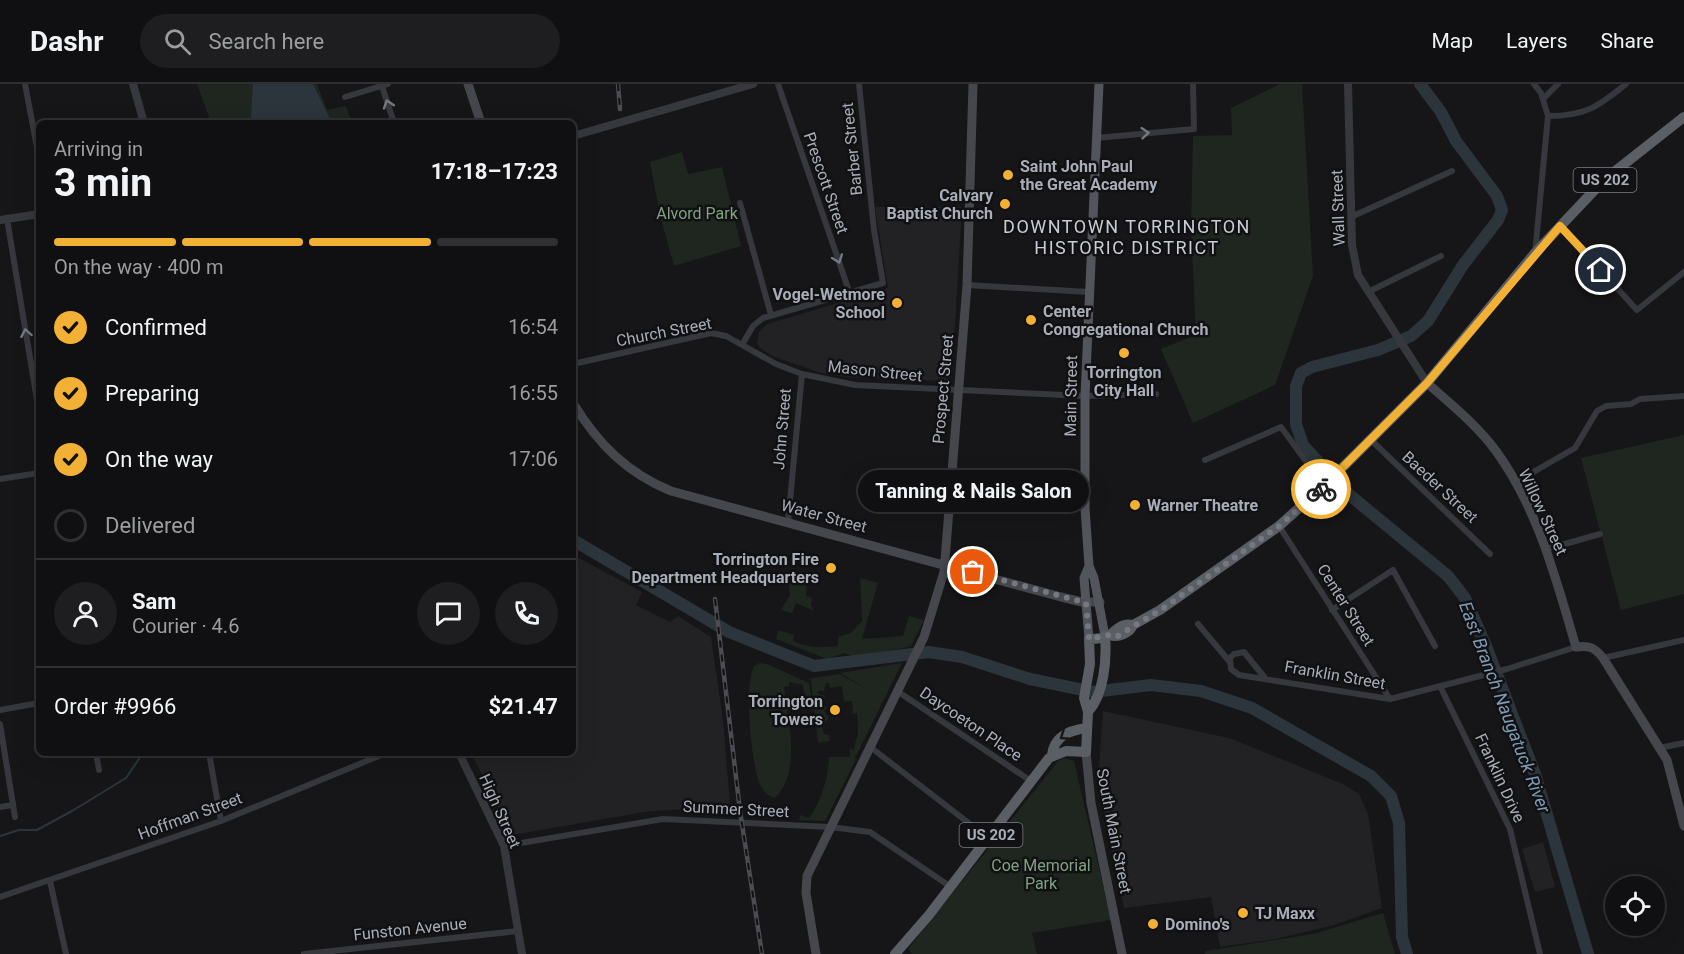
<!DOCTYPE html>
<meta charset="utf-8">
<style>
:root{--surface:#101012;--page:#1e1e20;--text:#f1f3f6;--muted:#9c9d9f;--line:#303032;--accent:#f2b134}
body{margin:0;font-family:Roboto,sans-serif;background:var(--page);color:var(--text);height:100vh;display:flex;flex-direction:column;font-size:22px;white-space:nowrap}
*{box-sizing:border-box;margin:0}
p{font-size:20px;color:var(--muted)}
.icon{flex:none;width:33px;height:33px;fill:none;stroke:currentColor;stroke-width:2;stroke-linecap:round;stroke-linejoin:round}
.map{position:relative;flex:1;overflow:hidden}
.side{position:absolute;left:36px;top:36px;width:540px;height:636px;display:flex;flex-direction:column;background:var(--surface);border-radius:9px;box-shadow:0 6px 24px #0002,0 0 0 2px var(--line)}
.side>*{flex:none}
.tools{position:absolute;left:1605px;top:792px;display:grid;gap:12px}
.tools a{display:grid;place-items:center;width:60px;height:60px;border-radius:50%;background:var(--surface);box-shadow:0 6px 24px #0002,0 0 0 2px var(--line);font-size:30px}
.pin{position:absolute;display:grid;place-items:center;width:51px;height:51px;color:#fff;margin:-26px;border:3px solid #fff;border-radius:50%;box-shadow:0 2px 6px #0007}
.courier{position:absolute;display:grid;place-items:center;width:60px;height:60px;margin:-30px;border:4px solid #f2b134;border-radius:50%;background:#fff;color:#222;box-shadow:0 2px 8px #0007}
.bubble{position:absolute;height:42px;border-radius:21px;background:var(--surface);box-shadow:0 6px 24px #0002,0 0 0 2px var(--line);font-size:20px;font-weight:700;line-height:42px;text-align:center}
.summary em{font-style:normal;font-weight:700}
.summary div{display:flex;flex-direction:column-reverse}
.summary{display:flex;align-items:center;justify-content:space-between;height:102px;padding:0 18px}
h1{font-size:39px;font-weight:700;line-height:45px}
.bar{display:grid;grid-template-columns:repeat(4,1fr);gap:9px 6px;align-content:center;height:72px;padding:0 18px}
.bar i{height:8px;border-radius:4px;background:var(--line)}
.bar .active{background:var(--accent)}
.bar p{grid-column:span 4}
.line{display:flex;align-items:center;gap:15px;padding:0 18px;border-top:2px solid var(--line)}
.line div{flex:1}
.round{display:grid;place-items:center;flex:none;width:63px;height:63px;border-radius:32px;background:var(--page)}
ol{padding:0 18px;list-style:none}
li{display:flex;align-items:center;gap:18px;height:66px}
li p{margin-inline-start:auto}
li .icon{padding:6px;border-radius:50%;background:var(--accent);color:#111;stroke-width:4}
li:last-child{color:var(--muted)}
li i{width:33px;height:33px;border:3px solid var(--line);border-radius:50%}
header{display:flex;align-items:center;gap:36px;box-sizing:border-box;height:84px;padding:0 30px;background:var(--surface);border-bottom:2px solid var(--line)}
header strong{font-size:28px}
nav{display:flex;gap:33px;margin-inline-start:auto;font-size:21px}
.search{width:420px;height:54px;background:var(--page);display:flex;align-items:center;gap:15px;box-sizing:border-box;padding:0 21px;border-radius:33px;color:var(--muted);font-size:22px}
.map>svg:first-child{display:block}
.built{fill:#222225}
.green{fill:#1e261f}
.water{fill:#2c353c}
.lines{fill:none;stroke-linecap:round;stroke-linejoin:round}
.stream{stroke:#2c353c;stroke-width:2}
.river{stroke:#2c353c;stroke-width:12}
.minor{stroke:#37383d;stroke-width:6}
.tertiary{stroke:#37383d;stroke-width:8}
.secondary{stroke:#45474d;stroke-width:9}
.primary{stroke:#53555c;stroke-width:9}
.trunk{stroke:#5b5e65;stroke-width:10}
.rail-casing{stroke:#4a4c52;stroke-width:4.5}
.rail{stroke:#111113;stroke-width:2;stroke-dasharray:7;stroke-linecap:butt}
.oneway{stroke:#757881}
.oneway2{stroke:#18191b}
.done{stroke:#757880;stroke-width:6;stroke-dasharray:0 10.8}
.route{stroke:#f2b134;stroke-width:8}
.poi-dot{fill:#f2b134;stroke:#111113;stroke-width:2}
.labels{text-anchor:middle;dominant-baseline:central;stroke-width:5;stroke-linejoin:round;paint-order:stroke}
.shield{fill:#111113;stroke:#7b7e86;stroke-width:1.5}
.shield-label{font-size:15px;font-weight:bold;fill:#a8adb8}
.street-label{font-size:16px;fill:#a8adb8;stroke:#111113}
.poi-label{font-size:16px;font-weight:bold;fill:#a8adb8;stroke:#111113;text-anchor:start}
.park-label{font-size:16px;fill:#7fa381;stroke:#111113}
.neighbourhood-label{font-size:18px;letter-spacing:1.5px;fill:#c9ccd4;stroke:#111113}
.water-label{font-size:18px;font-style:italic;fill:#7f9bb3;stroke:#111113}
</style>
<header>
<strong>Dashr</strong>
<div class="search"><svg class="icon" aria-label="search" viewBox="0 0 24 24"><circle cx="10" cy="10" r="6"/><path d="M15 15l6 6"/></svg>Search here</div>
<nav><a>Map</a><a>Layers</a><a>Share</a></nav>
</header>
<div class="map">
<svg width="1684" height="870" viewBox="0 0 1684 870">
<rect width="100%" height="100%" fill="#161618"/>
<!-- built -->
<path class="built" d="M875 123H962L952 290 947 297 848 293 821 289 772 272 760 264 757 259 759 248 767 240 888 204Z
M573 471 642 508 636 521 670 538 678 532 711 553 723 636 730 721 644 728 512 751 471 669H573Z
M1103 627 1229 654 1343 700 1359 710 1368 730 1382 824 1334 841 1276 855 1220 863 1211 813 1124 824 1104 729 1099 683Z
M1543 758 1555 803 1535 808 1522 765Z"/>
<!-- green -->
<path class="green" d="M197 0H317L327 26 346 22 352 39H211Z
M1280 0H1302L1313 192 1275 301 1193 339 1161 265 1196 251 1191 144 1193 52 1232 51 1231 24Z
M682 68 688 90 722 83 741 162 674 182 660 131 650 78Z
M1684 351V510L1621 526 1581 374Z
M796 492 807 495 806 512 812 514 811 521 814 527 796 519 792 529 781 526 790 511 788 493 795 495Z
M860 494 878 499 862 555 903 552 909 532 924 536 911 562 857 574 844 569 827 575 776 555 778 546 794 551 793 557C809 564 821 564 838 562V553L851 549 862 537Z
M759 579 767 580 809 599 813 627 806 621 803 601 789 598V602L784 603C788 637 802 687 775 714 767 712 762 706 759 698 751 676 744 603 754 582Z
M902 579 856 672 853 669 856 675 825 737 799 736 800 731 809 734C822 716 828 694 829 673H850V663L853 667 858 649 857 629 853 630 852 617 844 618 842 602 830 604 829 599H826L824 608 821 606 817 609 825 612 822 620 827 623 824 627 829 634 822 643 824 650 829 651 830 657 818 659 811 596 807 595 839 590 869 606 840 589Z
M1064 674 1074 677 1111 836 1032 849 1037 870H912L908 865 1058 677Z
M1383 829 1395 870H1205V867L1313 850Z"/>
<!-- water -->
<path class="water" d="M253 0H313L332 39H254L251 34Z"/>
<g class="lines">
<!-- stream -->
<path class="stream" d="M0 752 19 746H37L72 727 126 694 143 669"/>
<!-- river -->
<path class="river" d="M1420 0 1441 28 1456 57 1497 112 1502 126 1498 136 1463 181 1428 237 1411 252 1378 266 1312 283 1301 289 1296 302V340L1303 361 1346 408 1448 492 1465 514 1486 562 1535 690 1588 870
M573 456 729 548 814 582 929 568 962 573 1030 595 1093 608 1151 601 1201 607 1252 624 1371 692 1391 712 1399 739 1402 853 1407 870"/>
<!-- minor -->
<path class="minor" d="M25 0 39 74
M778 0 849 207
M1534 0 1541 9 1548 32 1535 169
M382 2 394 39
M345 13 388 0
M1543 15 1558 0
M1548 32C1585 32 1598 23 1626 0
M1096 54 1194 45 1193 0
M740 119 771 231
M1351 133 1452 87
M7 135 39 328
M1560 142 1637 226 1684 188
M967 201 1089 208
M1368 208 1441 172
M742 261 753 242 763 234 883 199 874 146 859 0
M573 280 711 249 726 252 776 280 802 290 855 301 1085 312 1156 310
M1371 356 1490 470
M1205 376 1281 343 1324 402
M0 395 39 389
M1516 398 1575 364 1597 327 1606 322 1631 320 1640 315 1684 312
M950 411 1085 397
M788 438 802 290
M1279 442 1390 615
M1547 465 1600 450
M1332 526 1393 486 1435 562
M1198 540 1229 577
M1603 574 1684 556
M1265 594 1244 568 1234 570 1230 574 1231 585 1239 591 1390 615 1507 585 1576 563
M1441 604 1510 745 1540 870
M897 607 1031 697
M0 626 39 619
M0 640 15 733
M869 662 988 754
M1659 664 1684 659
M96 669 99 686
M209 669 221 737
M0 723 12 721
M504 762 663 735 830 743 870 748 951 803
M50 797 66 870
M0 813 221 737 386 669
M304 870 518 847"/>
<!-- tertiary -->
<path class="tertiary" d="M133 0 144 39
M1348 0 1352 161 1358 191 1427 299
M573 52 753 0
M0 136 39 130
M459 669 504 762 522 870"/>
<!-- secondary -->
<path class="secondary" d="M468 0 481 39
M1427 299C1451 320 1477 341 1496 367 1538 425 1556 495 1576 563 1590 561 1595 564 1603 574L1667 676 1684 742
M573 319C598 360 627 389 671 407L1061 513 1082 518H1100
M1086 668 1091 719 1122 870
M816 870 806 809 807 792 924 553 944 488 967 201 973 0"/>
<!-- primary -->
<path class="primary" d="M1099 0 1085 312V424L1089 482 1094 494 1105 552
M1089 482 1084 494 1089 555"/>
<!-- trunk -->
<path class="trunk" d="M1110 551C1118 554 1130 549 1133 541L1160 526 1279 442 1326 400 1427 299 1535 169 1604 96 1684 33
M1088 628C1104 610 1107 576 1105 552
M1052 671C1054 652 1070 646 1087 644
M895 870 929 831 1049 674 1066 667 1086 668 1088 628 1084 614 1090 580 1089 555C1095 555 1105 554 1110 551 1117 545 1122 539 1133 541"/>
<!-- rail casing -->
<g class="rail-casing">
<path id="rail" d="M618 0 620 25
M715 515 740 727 762 870"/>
</g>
<!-- rail -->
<use href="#rail" class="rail"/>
</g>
<!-- one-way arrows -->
<defs><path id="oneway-chevron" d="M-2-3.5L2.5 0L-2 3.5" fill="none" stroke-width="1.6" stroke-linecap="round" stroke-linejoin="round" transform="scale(1.5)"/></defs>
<g class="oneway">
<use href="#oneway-chevron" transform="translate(388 20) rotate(-108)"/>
<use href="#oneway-chevron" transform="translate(1145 49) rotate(-5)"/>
<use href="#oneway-chevron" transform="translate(838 175) rotate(70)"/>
<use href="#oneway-chevron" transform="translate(26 249) rotate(-100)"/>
</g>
<use class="oneway2" href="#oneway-chevron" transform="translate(1064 652) rotate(147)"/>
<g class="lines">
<!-- done -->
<path class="done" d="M973 488 1086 519 1089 555 1110 551 1116 553 1162 525 1279 442 1321 405"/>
<!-- route -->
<path class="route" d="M1321 405 1427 299 1560 142 1601 186"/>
</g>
<!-- markers -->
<g class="poi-dot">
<circle cx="1008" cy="91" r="6"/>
<circle cx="1005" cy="120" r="6"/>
<circle cx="897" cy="219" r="6"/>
<circle cx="1031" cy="236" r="6"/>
<circle cx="1124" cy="269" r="6"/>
<circle cx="1135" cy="421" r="6"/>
<circle cx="831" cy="484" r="6"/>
<circle cx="835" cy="626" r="6"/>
<circle cx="1243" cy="829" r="6"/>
<circle cx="1153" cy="840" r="6"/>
</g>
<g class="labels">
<!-- shield labels -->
<g class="shield">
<rect x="1573.5" y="84" width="63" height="24" rx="4.5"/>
<rect x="959.5" y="739" width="63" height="24" rx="4.5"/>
</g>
<g class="shield-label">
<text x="1605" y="96">US 202</text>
<text x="991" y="751">US 202</text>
</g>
<!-- street labels -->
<g class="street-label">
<text transform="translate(852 65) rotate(-96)">Barber Street</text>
<text transform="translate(826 99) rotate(71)">Prescott Street</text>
<text transform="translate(1338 124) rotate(-92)">Wall Street</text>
<text transform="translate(664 248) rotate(-11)">Church Street</text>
<text transform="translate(875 287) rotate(6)">Mason Street</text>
<text transform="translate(943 305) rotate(-85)">Prospect Street</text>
<text transform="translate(1071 312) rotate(-89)">Main Street</text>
<text transform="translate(782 345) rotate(-85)">John Street</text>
<text transform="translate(1440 403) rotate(43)">Baeder Street</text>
<text transform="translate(1543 428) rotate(65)">Willow Street</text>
<text transform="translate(824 432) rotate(15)">Water Street</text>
<text transform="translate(1346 521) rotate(58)">Center Street</text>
<text transform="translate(1335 591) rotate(10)">Franklin Street</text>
<text transform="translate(971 640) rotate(34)">Daycoeton Place</text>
<text transform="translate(1500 694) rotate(65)">Franklin Drive</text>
<text transform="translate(736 725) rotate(3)">Summer Street</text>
<text transform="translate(500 727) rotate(66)">High Street</text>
<text transform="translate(190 732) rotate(-20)">Hoffman Street</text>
<text transform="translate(1114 747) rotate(79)">South Main Street</text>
<text transform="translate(410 845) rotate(-6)">Funston Avenue</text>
</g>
<!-- poi labels -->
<g class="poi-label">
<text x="1020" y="82">Saint John Paul<tspan x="1020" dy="18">the Great Academy</tspan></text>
<text x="993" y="111" text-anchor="end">Calvary<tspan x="993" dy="18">Baptist Church</tspan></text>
<text x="885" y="210" text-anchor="end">Vogel-Wetmore<tspan x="885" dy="18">School</tspan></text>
<text x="1043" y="227">Center<tspan x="1043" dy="18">Congregational Church</tspan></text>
<text x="1124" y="288" text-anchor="middle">Torrington<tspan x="1124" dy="18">City Hall</tspan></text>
<text x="1147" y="421">Warner Theatre</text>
<text x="819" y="475" text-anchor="end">Torrington Fire<tspan x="819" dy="18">Department Headquarters</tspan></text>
<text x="823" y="617" text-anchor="end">Torrington<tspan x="823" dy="18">Towers</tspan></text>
<text x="1255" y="829">TJ Maxx</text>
<text x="1165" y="840">Domino's</text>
</g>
<!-- park labels -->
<g class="park-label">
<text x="697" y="129">Alvord Park</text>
<text x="1041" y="781">Coe Memorial<tspan x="1041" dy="18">Park</tspan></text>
</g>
<!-- neighbourhood labels -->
<g class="neighbourhood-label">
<text x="1127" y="142">DOWNTOWN TORRINGTON<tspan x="1127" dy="21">HISTORIC DISTRICT</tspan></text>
</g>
<!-- water labels -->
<g class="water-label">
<text transform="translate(1505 623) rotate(69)">East Branch Naugatuck River</text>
</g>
</g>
</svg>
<div class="tools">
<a><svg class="icon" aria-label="locate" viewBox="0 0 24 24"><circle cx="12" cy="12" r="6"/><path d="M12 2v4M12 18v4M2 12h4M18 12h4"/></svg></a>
</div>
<div class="pin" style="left:973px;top:488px;background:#ea580c"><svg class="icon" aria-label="bag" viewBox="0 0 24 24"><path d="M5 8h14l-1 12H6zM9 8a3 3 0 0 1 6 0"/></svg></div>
<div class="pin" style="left:1601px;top:186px;background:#1f2937"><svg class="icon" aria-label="home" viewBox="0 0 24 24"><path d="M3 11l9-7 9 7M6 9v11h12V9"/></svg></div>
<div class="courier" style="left:1321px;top:405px"><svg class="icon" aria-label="bike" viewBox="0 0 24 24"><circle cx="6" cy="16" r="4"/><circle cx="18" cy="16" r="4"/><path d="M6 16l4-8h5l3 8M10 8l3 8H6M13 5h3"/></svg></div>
<div class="bubble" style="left:858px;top:386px;width:231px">Tanning &amp; Nails Salon</div>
<section class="side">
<div class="summary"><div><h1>3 min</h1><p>Arriving in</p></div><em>17:18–17:23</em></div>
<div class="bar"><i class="active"></i><i class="active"></i><i class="active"></i><i></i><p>On the way · 400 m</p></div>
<ol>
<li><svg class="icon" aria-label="check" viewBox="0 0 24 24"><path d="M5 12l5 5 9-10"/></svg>Confirmed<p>16:54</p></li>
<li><svg class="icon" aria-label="check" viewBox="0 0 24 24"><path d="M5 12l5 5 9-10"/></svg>Preparing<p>16:55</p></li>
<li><svg class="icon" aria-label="check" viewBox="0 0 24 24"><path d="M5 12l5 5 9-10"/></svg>On the way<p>17:06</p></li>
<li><i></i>Delivered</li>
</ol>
<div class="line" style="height:108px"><a class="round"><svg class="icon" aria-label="person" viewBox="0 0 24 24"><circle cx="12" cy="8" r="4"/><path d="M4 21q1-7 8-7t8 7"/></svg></a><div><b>Sam</b><p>Courier · 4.6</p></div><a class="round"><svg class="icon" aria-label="chat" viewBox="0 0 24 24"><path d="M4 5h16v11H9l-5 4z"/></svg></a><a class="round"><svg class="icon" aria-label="phone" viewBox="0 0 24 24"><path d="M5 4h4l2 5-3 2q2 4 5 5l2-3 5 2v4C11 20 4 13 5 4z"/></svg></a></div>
<div class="line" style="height:78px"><div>Order #9966</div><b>$21.47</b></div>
</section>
</div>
